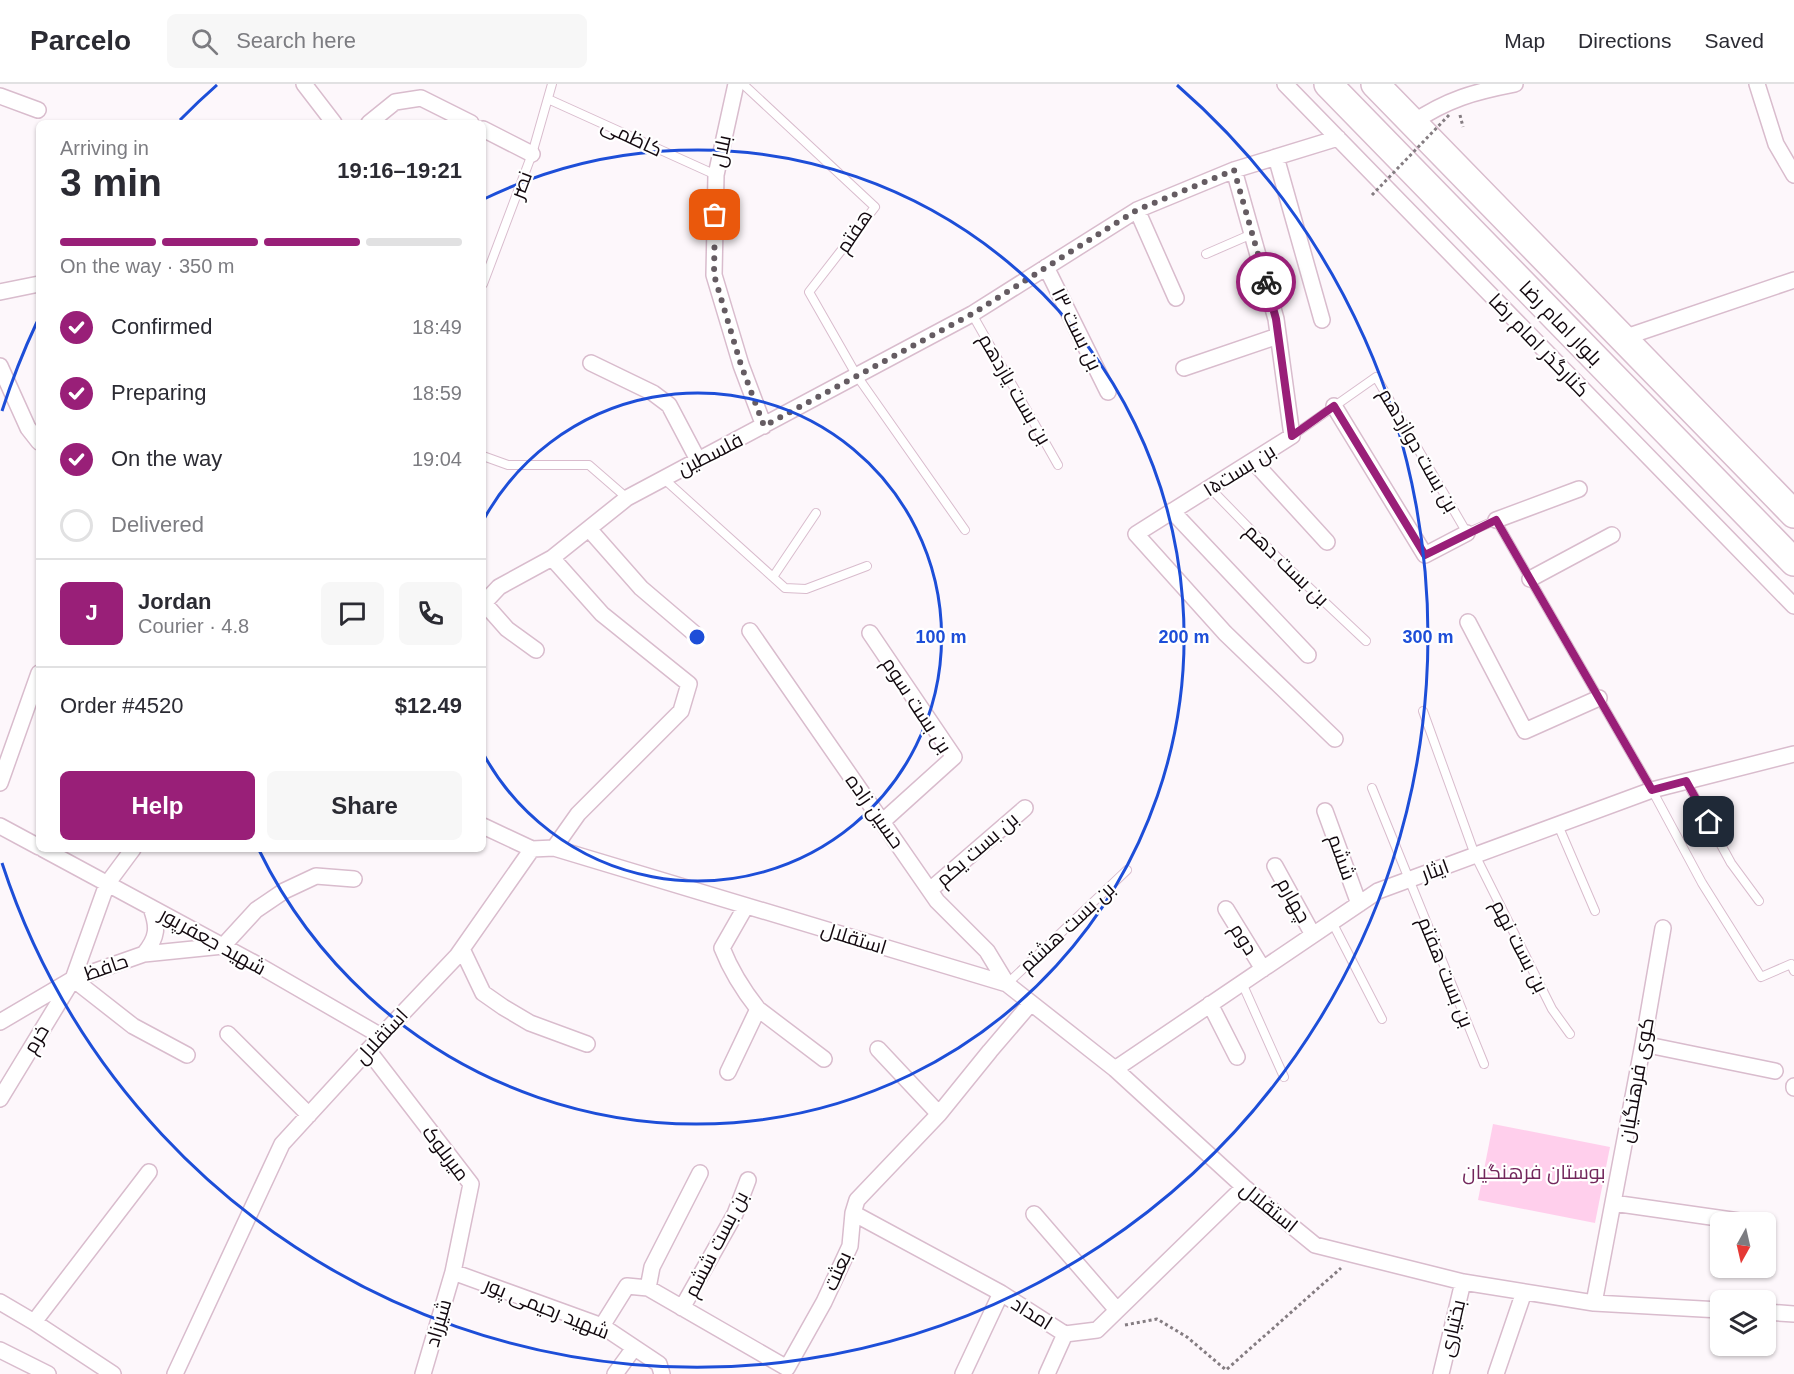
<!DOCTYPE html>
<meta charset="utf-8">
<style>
:root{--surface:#fff;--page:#f7f7f7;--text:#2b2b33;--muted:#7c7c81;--line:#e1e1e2;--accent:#991f78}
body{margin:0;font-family:Arial,Cairo,sans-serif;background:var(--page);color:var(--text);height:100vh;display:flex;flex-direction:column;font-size:22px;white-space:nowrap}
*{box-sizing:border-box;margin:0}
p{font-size:20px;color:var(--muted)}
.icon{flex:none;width:33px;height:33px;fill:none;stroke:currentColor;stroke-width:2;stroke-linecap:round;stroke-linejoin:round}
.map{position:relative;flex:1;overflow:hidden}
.panel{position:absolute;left:36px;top:36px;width:450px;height:732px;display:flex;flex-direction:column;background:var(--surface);border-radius:9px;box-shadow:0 2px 4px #0004}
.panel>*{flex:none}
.needle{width:39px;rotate:188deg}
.fabs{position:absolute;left:1710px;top:1128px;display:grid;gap:12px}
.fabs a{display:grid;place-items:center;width:66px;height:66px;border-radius:9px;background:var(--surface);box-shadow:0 2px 4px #0004;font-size:30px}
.pin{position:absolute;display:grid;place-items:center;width:51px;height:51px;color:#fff;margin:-26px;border-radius:12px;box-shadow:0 3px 9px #0006}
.courier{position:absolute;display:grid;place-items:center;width:60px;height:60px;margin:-30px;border:4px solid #991f78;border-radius:50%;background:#fff;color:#222;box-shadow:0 2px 8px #0007}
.overview em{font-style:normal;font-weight:700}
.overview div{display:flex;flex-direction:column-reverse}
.overview{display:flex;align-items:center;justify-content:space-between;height:102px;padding:0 24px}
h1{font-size:39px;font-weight:700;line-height:45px}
.bar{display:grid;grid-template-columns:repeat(4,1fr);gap:9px 6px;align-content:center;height:72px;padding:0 24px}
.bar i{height:8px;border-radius:4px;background:var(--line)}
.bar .selected{background:var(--accent)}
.bar p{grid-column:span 4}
.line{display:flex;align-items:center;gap:15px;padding:0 24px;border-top:2px solid var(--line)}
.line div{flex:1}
.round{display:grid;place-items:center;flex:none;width:63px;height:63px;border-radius:9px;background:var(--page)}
ol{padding:0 24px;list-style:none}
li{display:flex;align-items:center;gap:18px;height:66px}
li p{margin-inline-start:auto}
li .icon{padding:6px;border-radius:50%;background:var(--accent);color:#fff;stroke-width:4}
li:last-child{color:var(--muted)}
li i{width:33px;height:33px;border:3px solid var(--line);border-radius:50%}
.button{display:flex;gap:12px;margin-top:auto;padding:12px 24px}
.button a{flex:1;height:69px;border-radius:9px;background:var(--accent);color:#fff;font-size:24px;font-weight:700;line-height:69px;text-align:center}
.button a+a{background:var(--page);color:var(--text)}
header{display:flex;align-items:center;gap:36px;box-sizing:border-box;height:84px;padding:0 30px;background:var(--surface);border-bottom:2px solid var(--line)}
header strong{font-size:28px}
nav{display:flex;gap:33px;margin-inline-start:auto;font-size:21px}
.search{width:420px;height:54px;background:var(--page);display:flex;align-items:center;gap:15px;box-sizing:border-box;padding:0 21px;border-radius:9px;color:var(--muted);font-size:22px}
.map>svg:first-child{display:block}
.green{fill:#ffcfec}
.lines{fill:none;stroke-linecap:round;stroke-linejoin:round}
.lane-casing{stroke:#d9bccd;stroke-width:10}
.street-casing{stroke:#d9bccd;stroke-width:18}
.highway-casing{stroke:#d9bccd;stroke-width:30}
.path{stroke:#847c81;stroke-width:3;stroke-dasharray:3 3;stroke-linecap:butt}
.lane{stroke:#fff;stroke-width:8}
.street{stroke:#fff;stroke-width:15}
.highway{stroke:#fff;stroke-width:27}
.path-bridge{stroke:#847c81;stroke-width:3;stroke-dasharray:3 3;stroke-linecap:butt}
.done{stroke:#655c62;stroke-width:6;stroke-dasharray:0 10.8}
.route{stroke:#991f78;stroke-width:8}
.ring{fill:none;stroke:#1d4ed8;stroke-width:3}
.labels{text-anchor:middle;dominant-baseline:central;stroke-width:4.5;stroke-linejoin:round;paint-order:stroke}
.street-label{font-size:20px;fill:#13090f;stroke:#fff}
.park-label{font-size:20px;fill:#73275c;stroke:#fff}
.centre{fill:#1d4ed8;stroke:#fff;stroke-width:3}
.ring-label{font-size:18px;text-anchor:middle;font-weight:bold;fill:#1d4ed8;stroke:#fff;stroke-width:4.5;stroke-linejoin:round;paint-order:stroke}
</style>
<header>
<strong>Parcelo</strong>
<div class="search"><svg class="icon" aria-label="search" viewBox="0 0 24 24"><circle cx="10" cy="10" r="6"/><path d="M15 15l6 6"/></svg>Search here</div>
<nav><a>Map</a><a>Directions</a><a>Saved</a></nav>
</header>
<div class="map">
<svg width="1794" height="1290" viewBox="0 0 1794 1290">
<rect width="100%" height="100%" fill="#fdf7fb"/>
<!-- green -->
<path class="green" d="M1493 1040 1610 1063 1595 1139 1478 1116Z"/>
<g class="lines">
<!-- lane casing -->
<g class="lane-casing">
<path id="lane" d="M743 0 875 123 809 208 857 292 965 446
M548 15 716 91
M1206 170 1252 150
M483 200 532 70 552 0
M972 230 1058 381
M1292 352 1376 293 1467 449 1496 436 1652 706 1702 799 1761 893 1791 880 1794 887
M483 372 508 381H589L627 414
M663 394 785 504 806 505 867 482
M1210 404 1282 478 1366 557
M773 493 816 429
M1423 627 1475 771 1552 925 1570 950
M1686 697 1731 779 1759 817
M1372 704 1484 980
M1558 741 1595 827
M1332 838 1382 935
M1242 899 1284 993
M1007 900 1127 786"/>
</g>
<!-- street casing -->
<g class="street-casing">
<path id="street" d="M304 0 334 39
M736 0 716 91 714 191 741 281 764 342
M1285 0 1794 522
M1757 0 1776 60 1794 91
M0 12 38 26
M369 39 395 18 421 14 471 39
M1412 39C1448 15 1474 8 1515 0
M483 45 532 70
M1276 73 1322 236
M1234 86 1276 235 1292 352 1136 450 1225 549 1335 655
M1137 126 1176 214
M1046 183 1108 308
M0 208 39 200
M1623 254 1794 196
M591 279 653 309 669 321 698 376
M0 282 28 344 39 358
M1184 284 1278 252
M1334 322 1425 471 1467 449
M1253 377 1327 458
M1172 427 1308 571
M1496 436 1579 405
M589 445 641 504 695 550
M552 474 602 530 689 600 681 627 578 730 554 764
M1530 495 1612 451
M484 519 507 545 536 566
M483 520 499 503 552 474 627 414 972 230 1137 126 1234 86 1338 54
M1468 538 1525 647 1599 614
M750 547 937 817 987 867 1007 900
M870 549 954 673 882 738
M0 699 39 589
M1325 727 1359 820
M0 742 39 763
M483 742 532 765 554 764 1007 900 1115 985 1244 1103 1315 1161 1463 1198 1594 1219 1720 1226
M43 765 258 881 381 952
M1275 782 1313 851
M930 806 1025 724
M1226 825 1263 885
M223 862 256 826 284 807 316 792 354 795
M462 865 483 909 503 923 530 939 587 960
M144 870C158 853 158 843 151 824
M73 895 133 942 187 971
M1210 920 1237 973
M758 925 824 975
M0 938 73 895 144 870 223 862
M228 950 309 1031
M1643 960 1775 987
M878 965 939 1030
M368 966 471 1100 453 1188 423 1290
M1115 985 1378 807 1652 706 1794 670
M728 988 758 925C743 906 731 887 722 864L746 822
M1794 1002V1004
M0 1015 73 895 107 800 133 765
M1613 1119 1746 1138
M853 1129 1001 1209 1065 1250 1097 1246 1244 1103
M1034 1130 1117 1226
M453 1188 602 1242 659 1280 662 1290
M648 1204 652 1183 700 1089
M0 1218 34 1238 113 1290
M1594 1219 1643 960 1663 844
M682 1224 735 1130 748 1096
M1766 1228 1794 1230
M34 1238 149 1088
M602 1242 627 1202 648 1204 787 1284 824 1218 850 1162 853 1129 857 1116 939 1030 990 967 1031 919
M0 1266 48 1290
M175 1290 282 1060 381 952 457 872 532 765
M615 1290 634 1264
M963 1290 1001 1209
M1047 1290 1065 1250
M1441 1290 1463 1198
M1496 1290 1524 1208"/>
</g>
<!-- highway casing -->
<g class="highway-casing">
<path id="highway" d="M1328 0 1794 478
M1375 0 1794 430"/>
</g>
<!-- path -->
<path class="path" d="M1460 31 1463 43
M1125 1241 1157 1235 1187 1253 1226 1286 1341 1184"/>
<!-- lane -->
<use href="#lane" class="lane"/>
<!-- street -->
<use href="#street" class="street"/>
<!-- highway -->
<use href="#highway" class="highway"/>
<!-- path-bridge -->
<path class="path-bridge" d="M1372 111 1450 30"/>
</g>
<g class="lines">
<!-- done -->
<path class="done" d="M715 131 714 191 741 281 764 342 972 230 1137 126 1234 86 1266 198"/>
<!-- route -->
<path class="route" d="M1266 198 1276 235 1292 352 1334 322 1425 471 1496 436 1652 706 1686 697 1709 738"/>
</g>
<!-- distance rings -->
<g class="ring">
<path d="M484 435A244 244 0 1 1 484 671"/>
<path d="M484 115A487 487 0 1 1 259 766"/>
<path d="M2 327A731 731 0 0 1 37 238M180 36A731 731 0 0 1 217 1M1177 1A731 731 0 1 1 2 779"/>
</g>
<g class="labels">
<!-- street labels -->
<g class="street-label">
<text transform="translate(632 53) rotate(25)">کاظمی</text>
<text transform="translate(721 67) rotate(-78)">بلال</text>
<text transform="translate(521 101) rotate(-69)">نصر</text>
<text transform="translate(854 147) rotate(-56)">هفتم</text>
<text transform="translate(1561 239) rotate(46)">بلوار امام رضا</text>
<text transform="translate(1077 245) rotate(64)">بن بست ۱۳</text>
<text transform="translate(1539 261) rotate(46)">کنارگذر امام رضا</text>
<text transform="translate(1015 305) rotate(60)">بن بست یازدهم</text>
<text transform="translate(1419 366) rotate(60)">بن بست دوازدهم</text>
<text transform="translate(710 370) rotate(-27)">فلسطین</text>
<text transform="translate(1239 386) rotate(-32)">بن بست۱۵</text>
<text transform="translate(1287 481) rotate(44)">بن بست دهم</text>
<text transform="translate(917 621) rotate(57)">بن بست سوم</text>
<text transform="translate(875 727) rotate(55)">حسین زاده</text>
<text transform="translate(977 765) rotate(-41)">بن بست یکم</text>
<text transform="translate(1342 773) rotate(70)">ششم</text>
<text transform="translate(1435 786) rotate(-20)">ایثار</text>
<text transform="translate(1294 816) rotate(61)">چهارم</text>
<text transform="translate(1067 843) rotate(-43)">بن بست هشتم</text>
<text transform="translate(854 854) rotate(17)">استقلال</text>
<text transform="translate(1244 855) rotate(58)">دوم</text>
<text transform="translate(213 857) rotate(29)">شهید جعفرپور</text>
<text transform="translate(1520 862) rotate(63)">بن بست نهم</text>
<text transform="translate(106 883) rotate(-19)">حافظ</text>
<text transform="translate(1446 888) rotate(68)">بن بست هفتم</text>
<text transform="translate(381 952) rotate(-47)">استقلال</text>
<text transform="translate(36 955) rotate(-59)">خرم</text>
<text transform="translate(1636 996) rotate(-80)">کوی فرهنگیان</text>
<text transform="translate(446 1069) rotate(53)">میربلوک</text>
<text transform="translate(1269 1123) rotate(39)">استقلال</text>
<text transform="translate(716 1160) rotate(-63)">بن بست ششم</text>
<text transform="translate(837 1187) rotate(-66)">بعثت</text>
<text transform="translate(547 1224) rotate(22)">شهید رحیمی پور</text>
<text transform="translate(1032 1229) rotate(32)">امداد</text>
<text transform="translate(438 1239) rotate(-74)">شیرزاد</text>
<text transform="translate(1452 1244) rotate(-77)">بختیاری</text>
</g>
<!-- park labels -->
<g class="park-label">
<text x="1534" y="1088">بوستان فرهنگیان</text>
</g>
</g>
<circle cx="697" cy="553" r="9" class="centre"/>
<g class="ring-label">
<text x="941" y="559">100 m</text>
<text x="1184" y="559">200 m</text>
<text x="1428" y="559">300 m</text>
</g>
</svg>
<div class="fabs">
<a><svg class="needle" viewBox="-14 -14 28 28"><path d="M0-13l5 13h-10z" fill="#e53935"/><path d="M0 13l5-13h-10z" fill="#7c7c81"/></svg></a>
<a><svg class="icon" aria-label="layers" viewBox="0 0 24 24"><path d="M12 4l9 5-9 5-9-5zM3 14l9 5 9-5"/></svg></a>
</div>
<div class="pin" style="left:715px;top:131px;background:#ea580c"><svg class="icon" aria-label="bag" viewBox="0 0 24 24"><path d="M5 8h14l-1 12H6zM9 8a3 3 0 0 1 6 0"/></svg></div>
<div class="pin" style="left:1709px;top:738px;background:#1f2937"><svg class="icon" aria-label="home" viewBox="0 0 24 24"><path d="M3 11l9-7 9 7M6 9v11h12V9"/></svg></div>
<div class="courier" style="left:1266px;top:198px"><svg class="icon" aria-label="bike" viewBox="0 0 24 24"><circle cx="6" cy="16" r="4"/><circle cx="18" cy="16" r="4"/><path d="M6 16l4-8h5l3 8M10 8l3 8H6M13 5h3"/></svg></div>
<section class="panel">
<div class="overview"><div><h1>3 min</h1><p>Arriving in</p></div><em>19:16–19:21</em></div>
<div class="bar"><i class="selected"></i><i class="selected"></i><i class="selected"></i><i></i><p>On the way · 350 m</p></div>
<ol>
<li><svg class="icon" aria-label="check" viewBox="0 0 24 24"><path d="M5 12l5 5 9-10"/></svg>Confirmed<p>18:49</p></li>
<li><svg class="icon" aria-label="check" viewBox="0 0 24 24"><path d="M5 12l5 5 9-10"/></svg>Preparing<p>18:59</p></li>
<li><svg class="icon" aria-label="check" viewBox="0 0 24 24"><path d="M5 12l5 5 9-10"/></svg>On the way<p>19:04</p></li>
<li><i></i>Delivered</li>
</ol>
<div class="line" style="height:108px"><b class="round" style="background:var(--accent);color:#fff">J</b><div><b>Jordan</b><p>Courier · 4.8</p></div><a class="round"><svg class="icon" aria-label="chat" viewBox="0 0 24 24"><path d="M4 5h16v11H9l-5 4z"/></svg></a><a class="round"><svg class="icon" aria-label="phone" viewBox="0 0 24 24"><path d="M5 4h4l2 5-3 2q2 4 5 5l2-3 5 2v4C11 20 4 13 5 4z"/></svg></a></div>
<div class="line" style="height:78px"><div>Order #4520</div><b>$12.49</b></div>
<div class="button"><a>Help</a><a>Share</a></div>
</section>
</div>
